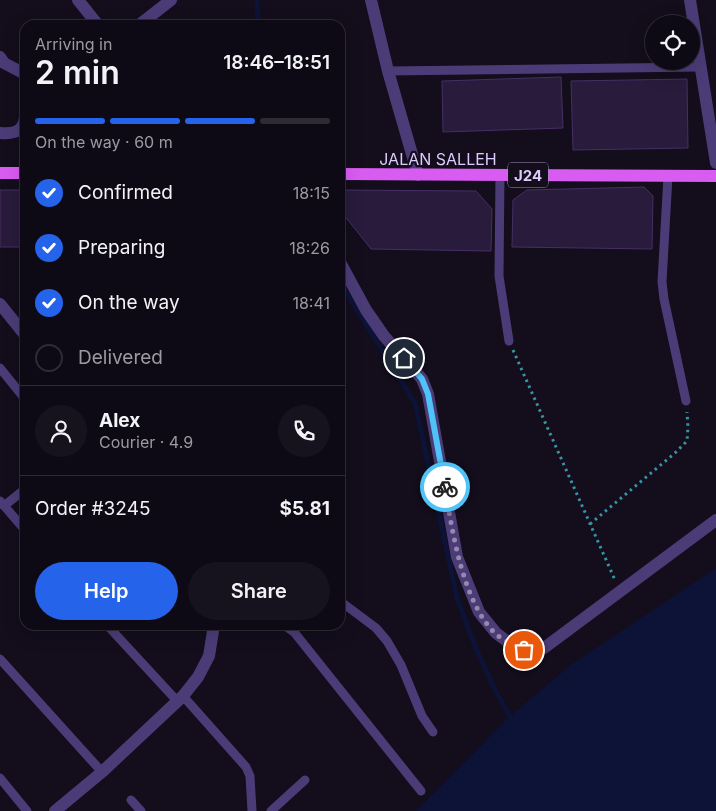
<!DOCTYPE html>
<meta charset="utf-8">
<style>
:root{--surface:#0e0a15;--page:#17131e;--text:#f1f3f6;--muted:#9b9aa0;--line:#2e2b34;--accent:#2563eb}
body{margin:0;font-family:Inter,sans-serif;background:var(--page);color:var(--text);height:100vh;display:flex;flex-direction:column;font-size:19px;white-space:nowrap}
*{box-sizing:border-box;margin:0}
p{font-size:16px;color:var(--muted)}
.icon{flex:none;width:28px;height:28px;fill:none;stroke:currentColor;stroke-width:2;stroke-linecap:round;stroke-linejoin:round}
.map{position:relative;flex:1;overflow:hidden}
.sheet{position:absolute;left:20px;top:20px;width:325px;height:610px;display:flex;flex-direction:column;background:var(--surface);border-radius:15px;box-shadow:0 5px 20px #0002,0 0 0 1px var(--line)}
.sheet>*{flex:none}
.tools{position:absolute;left:645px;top:15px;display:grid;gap:10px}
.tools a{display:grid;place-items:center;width:55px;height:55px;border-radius:50%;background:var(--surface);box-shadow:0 5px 20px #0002,0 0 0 1px var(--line);font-size:25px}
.pin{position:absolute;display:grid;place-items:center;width:42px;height:42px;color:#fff;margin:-21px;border:2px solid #fff;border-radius:50%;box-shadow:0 1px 5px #0007}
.courier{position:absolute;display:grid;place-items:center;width:50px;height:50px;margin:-25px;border:4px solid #4fc3f7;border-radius:50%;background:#fff;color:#222;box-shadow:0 1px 6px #0007}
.headline em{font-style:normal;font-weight:600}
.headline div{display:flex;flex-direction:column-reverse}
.headline{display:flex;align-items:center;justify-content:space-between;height:85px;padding:0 15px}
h1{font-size:32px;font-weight:600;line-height:38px}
.bar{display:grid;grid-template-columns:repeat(4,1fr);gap:8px 5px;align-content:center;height:60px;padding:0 15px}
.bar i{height:6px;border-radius:4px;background:var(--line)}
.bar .on{background:var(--accent)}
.bar p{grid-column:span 4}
.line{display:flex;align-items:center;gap:12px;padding:0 15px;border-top:1px solid var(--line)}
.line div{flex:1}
.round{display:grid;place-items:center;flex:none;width:52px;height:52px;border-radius:26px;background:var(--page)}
ol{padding:0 15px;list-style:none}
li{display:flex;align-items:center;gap:15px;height:55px}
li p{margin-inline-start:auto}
li .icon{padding:5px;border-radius:50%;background:var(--accent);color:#fff;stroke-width:4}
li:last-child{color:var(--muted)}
li i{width:28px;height:28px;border:2px solid var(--line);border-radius:50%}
.cta{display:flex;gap:10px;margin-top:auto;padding:10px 15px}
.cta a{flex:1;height:58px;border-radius:30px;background:var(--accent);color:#fff;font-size:20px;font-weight:600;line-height:58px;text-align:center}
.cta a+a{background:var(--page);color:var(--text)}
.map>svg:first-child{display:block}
.water{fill:#0c1336}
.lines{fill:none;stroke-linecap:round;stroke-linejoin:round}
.stream{stroke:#0c1336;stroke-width:5}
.building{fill:#281b3b;stroke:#452f65}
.path{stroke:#3694a4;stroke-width:3;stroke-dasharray:2.5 4;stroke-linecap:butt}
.service{stroke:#4b3c77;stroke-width:9}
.minor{stroke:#4b3c77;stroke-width:12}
.tertiary{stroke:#4b3c77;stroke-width:12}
.primary{stroke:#d95cf2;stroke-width:12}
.done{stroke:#9589ad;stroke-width:5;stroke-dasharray:0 9}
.route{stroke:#4fc3f7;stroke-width:6}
.labels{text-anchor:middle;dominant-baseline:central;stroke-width:4.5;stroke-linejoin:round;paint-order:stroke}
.shield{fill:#130d1c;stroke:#9f93b8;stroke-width:1}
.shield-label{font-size:15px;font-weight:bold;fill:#dbccfb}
.street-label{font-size:16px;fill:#dbccfb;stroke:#130d1c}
</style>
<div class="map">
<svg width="716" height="811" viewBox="0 0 716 811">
<rect width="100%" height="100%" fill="#130d1c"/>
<!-- water -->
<path class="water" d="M716 568V811H416L510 716 572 664Z"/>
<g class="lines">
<!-- stream -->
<path class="stream" d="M257 0 258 25
M340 283 415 403 457 598 475 646 495 690 510 716"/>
</g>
<!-- building -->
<path class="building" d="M561 77 563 128 443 132 442 81Z
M687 79 688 148 573 150 571 81Z
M644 187 653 196 652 249 512 247 513 200 527 190Z
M0 190H25V247H0Z
M340 190 476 191 492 209 491 251 371 249 340 210Z"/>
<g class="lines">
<!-- path -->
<path class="path" d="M513 350 615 580
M590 524 675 453 687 441 688 427 687 412"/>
<!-- service -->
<path class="service" d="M388 71 700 67
M500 175 499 276 509 341
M668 176 662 282 664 299 686 401
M0 368 25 399
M0 501 25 530
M4 506 25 489
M340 601 376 628 387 641 401 665 422 716 433 732
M107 625 178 702
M284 625 294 632 421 791
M0 659 102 772
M183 696 246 767 250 776 252 811
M0 778 27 811
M131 800 141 811
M271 811 305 780"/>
<!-- minor -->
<path class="minor" d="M78 0 98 25
M690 0 716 163
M139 25 171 0
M0 57 4 63 25 74
M0 133C13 134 24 132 25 117
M340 262 366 310 384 336 422 379 428 394 457 557 479 612 496 633 508 642 524 650 544 648 716 520"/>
<!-- tertiary -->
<path class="tertiary" d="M371 0 388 71 418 175
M0 304 25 335
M55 811 102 772 183 696 198 677 209 656 214 625"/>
<!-- primary -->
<path class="primary" d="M0 173H25
M340 174 716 176"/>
</g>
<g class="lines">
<!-- done -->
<path class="done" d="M445 487C452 530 463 605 497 635 505 641 515 646 524 650"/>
<!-- route -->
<path class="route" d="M404 358 422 379 428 394 445 487"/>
</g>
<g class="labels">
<!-- shield labels -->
<rect class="shield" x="508" y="162.5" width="40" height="25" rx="4"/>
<g class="shield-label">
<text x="528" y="175">J24</text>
</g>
<!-- street labels -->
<g class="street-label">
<text x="438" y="159">JALAN SALLEH</text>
</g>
</g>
</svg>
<div class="tools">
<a><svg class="icon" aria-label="locate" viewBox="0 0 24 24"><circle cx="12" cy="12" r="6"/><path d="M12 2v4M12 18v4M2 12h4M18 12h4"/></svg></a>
</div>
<div class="pin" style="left:524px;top:650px;background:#ea580c"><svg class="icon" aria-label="bag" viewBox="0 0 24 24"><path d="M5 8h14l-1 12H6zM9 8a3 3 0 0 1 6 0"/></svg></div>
<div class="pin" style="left:404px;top:358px;background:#1f2937"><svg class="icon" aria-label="home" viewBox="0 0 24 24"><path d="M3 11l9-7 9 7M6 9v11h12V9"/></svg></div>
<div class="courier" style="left:445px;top:487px"><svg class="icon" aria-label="bike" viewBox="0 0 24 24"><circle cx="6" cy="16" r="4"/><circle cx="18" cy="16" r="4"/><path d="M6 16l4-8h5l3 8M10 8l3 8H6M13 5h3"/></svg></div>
<section class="sheet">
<div class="headline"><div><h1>2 min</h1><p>Arriving in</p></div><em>18:46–18:51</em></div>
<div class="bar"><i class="on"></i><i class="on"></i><i class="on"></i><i></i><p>On the way · 60 m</p></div>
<ol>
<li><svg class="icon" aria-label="check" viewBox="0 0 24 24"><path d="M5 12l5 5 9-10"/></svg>Confirmed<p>18:15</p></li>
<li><svg class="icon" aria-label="check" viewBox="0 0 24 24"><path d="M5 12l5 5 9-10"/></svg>Preparing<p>18:26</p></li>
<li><svg class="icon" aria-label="check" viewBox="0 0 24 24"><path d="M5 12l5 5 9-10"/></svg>On the way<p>18:41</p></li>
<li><i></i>Delivered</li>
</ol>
<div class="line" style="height:90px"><a class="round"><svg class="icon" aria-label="person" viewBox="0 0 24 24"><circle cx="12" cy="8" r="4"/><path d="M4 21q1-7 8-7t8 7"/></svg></a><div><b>Alex</b><p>Courier · 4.9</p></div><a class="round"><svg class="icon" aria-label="phone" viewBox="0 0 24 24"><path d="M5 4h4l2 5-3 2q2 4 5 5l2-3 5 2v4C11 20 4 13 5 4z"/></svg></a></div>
<div class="line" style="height:65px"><div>Order #3245</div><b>$5.81</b></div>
<div class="cta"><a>Help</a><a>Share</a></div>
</section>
</div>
